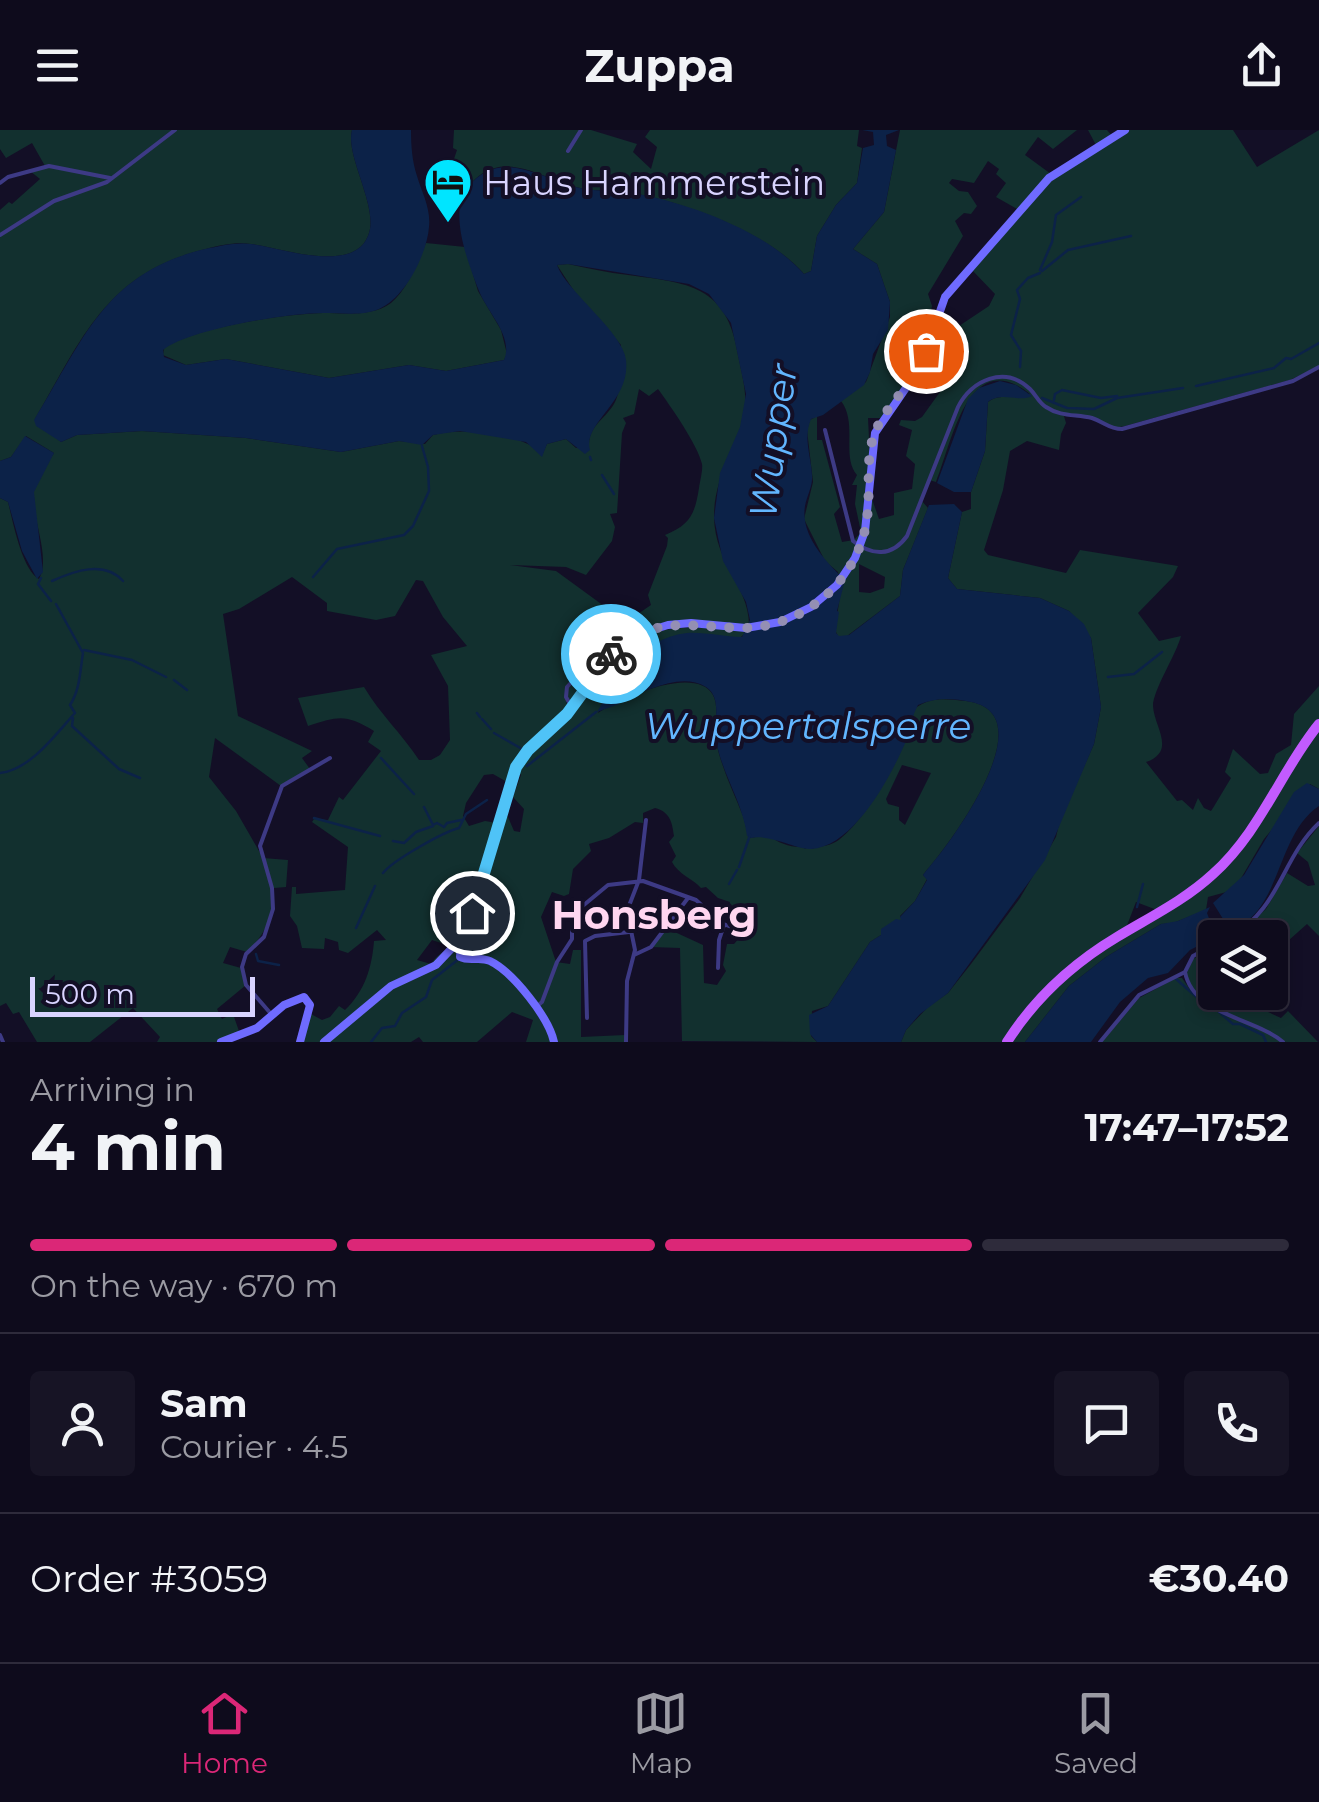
<!DOCTYPE html>
<meta charset="utf-8">
<style>
:root{--surface:#0e0b1c;--page:#171425;--text:#f1f3f6;--muted:#9b9ba3;--line:#2e2b3b;--accent:#db2777}
body{margin:0;font-family:Montserrat,sans-serif;background:var(--page);color:var(--text);height:100vh;display:flex;flex-direction:column;font-size:38px;white-space:nowrap}
*{box-sizing:border-box;margin:0}
p{font-size:32px;color:var(--muted)}
.icon{flex:none;width:55px;height:55px;fill:none;stroke:currentColor;stroke-width:2;stroke-linecap:round;stroke-linejoin:round}
.map{position:relative;height:912px;overflow:hidden}
.side{display:flex;flex-direction:column;background:var(--surface);flex:1}
.side>*{flex:none}
.tools{position:absolute;left:1198px;top:790px;display:grid;gap:20px}
.tools a{display:grid;place-items:center;width:90px;height:90px;border-radius:10px;background:var(--surface);box-shadow:0 5px 15px #0003,0 0 0 2px var(--line);font-size:50px}
.scale{position:absolute;left:30px;bottom:25px;width:225px;box-sizing:border-box;padding-left:10px;border:5px solid #d9d4ff;border-top:0;font-size:28px;line-height:35px;white-space:nowrap;color:#d9d4ff;-webkit-text-stroke:8px #130f26;paint-order:stroke}
.pin{position:absolute;display:grid;place-items:center;width:85px;height:85px;color:#fff;margin:-42px;border:5px solid #fff;border-radius:50%;box-shadow:0 2px 10px #0007}
.courier{position:absolute;display:grid;place-items:center;width:100px;height:100px;margin:-50px;border:8px solid #4fc3f7;border-radius:50%;background:#fff;color:#222;box-shadow:0 2px 12px #0007}
.headline em{font-style:normal;font-weight:700}
.headline div{display:flex;flex-direction:column-reverse}
.headline{display:flex;align-items:center;justify-content:space-between;height:170px;padding:0 30px}
h1{font-size:65px;font-weight:700;line-height:75px}
.bar{display:grid;grid-template-columns:repeat(4,1fr);gap:15px 10px;align-content:center;height:120px;padding:0 30px}
.bar i{height:12px;border-radius:8px;background:var(--line)}
.bar .current{background:var(--accent)}
.bar p{grid-column:span 4}
.line{display:flex;align-items:center;gap:25px;padding:0 30px;border-top:2px solid var(--line)}
.line div{flex:1}
.round{display:grid;place-items:center;flex:none;width:105px;height:105px;border-radius:10px;background:var(--page)}
header{display:flex;justify-content:space-between;align-items:center;height:130px;padding:0 30px;background:var(--surface);font-size:45px;font-weight:700}
.menu{display:flex;justify-content:space-around;align-items:center;height:140px;border-top:2px solid var(--line);background:var(--surface);font-size:28px;color:var(--muted)}
.menu a{display:grid;justify-items:center;gap:5px}
.menu .current{color:var(--accent)}
.map>svg:first-child{display:block}
.green{fill:#12302f;fill-rule:evenodd}
.water{fill:#0c2248}
.lines{fill:none;stroke-linecap:round;stroke-linejoin:round}
.stream{stroke:#0c2248;stroke-width:2.5}
.minor{stroke:#3d3a85;stroke-width:4}
.secondary{stroke:#6f6bff;stroke-width:8}
.primary{stroke:#c25bff;stroke-width:10}
.done{stroke:#948fb3;stroke-width:10;stroke-dasharray:0 18}
.route{stroke:#4fc3f7;stroke-width:12}
.labels{text-anchor:middle;dominant-baseline:central;stroke-width:8;stroke-linejoin:round;paint-order:stroke}
.poi-label{font-size:35px;fill:#d9d4ff;stroke:#130f26;text-anchor:start}
.water-label{font-size:38px;font-style:italic;fill:#62b6ff;stroke:#130f26}
.quarter-label{font-size:40px;font-weight:bold;fill:#ffd6f0;stroke:#130f26}
</style>
<header><svg class="icon" aria-label="menu" viewBox="0 0 24 24"><path d="M4 6h16M4 12h16M4 18h16"/></svg>Zuppa<svg class="icon" aria-label="share" viewBox="0 0 24 24"><path d="M12 15V3M7 8l5-5 5 5M5 13v7h14v-7"/></svg></header>
<div class="map">
<svg width="1319" height="912" viewBox="0 0 1319 912">
<rect width="100%" height="100%" fill="#130f26"/>
<!-- green -->
<path class="green" d="M0 0H352C345 25 378 76 369 103 356 146 280 117 251 114 236 112 220 115 206 119 105 143 81 211 35 289L61 312 77 305 142 301 246 308 341 322 399 311 425 314 433 305C465 297 517 303 543 323L547 314 566 309 576 318 589 316C588 293 611 287 617 267 622 252 620 231 621 215L576 164 557 135 568 134C588 138 608 143 628 145 688 153 727 155 738 225 742 245 748 265 744 285 736 321 714 346 714 387 715 434 748 455 749 494L747 498C702 493 655 489 617 519 600 532 586 559 573 576L566 572 568 576 564 581 521 622 507 652 493 644 484 645 466 673 463 686 469 696 485 691 497 693 471 783 462 797 455 790 441 813 432 810 417 830 431 834C443 817 452 820 462 809 478 791 495 712 503 685L508 687 514 701 520 702 524 679 513 667 521 645 518 642C532 618 554 605 571 584 581 572 588 557 597 545 637 490 687 495 747 501L740 508C664 499 632 511 598 583 619 568 696 534 713 565 720 578 713 597 716 612 722 639 733 661 743 686 746 693 746 701 749 708L770 705C774 712 794 719 803 716L805 719 808 716 811 719C821 716 832 716 840 709 867 688 911 614 914 579 931 566 946 569 966 571 1049 581 950 714 926 741L923 745 927 749 915 771 900 786 902 790 882 799 881 805 870 812 828 876 812 881 811 906 817 912 682 911 680 818 651 817 666 798 703 815 704 853 717 855 726 841 723 835 727 814H734L741 806 739 798 745 794 746 787 728 780 730 772 718 768 706 757 701 758C693 749 678 744 672 732L676 726 669 712 674 706C672 692 670 682 655 678L643 683V693L635 692 609 708 589 714 591 721 573 739 569 764 564 766 552 762 541 787 556 832 570 834 573 820H581V907L625 905V912H526L533 890 512 882 477 912H423L419 907 411 912H301L311 884 322 890 330 887 339 876 345 880C365 861 372 837 374 811L386 810 377 800 348 823 339 820 338 812 325 808 324 819 302 818 297 796 290 786 292 757H296V764L345 760 348 717 312 692 314 689 328 690 339 667 343 670 381 621 368 612 374 601C346 584 339 586 308 596L298 568 364 557C380 584 402 604 419 630H431L440 625 450 610 448 556 431 525 467 516 443 487 423 451 416 450 395 486 376 490 327 481V473L292 447 239 479 223 484 238 586 312 621 302 628 310 639 281 656 215 608 209 647 236 681 263 728 288 730 286 757 274 758C272 786 267 803 247 822L230 817 223 833 241 838 246 855 217 879 222 889 233 884 240 904 218 912H157L160 907 133 878 90 912H37L19 882 13 884 6 873 0 876V368L8 372C13 392 22 440 39 449 52 426 29 383 34 360 37 347 47 334 54 323L26 306 11 327 0 331V80L9 72 12 74 40 49 30 41 45 36 32 13 6 28 0 19ZM639 259 649 266 658 259C669 274 698 315 702 334 703 340 700 351 699 358 695 384 690 395 665 405L668 408 667 416 648 465 651 475 623 494 587 535 562 510 575 498 582 501 604 476 556 441 510 435 566 437 586 445 612 411 615 397 610 384 617 383 622 303 626 293 623 288 634 284ZM902 635 931 643 905 695 899 690V677L888 674 886 669Z
M454 0H591L637 14 633 22 651 39 657 17 645 7 650 0H859L857 16 862 18 857 53 836 75 817 106 811 141 804 144C769 103 686 73 633 63 616 59 597 62 580 58 537 48 497 12 463 64L449 61 447 50 457 20 453 18Z
M900 0H1077L1053 19 1038 7 1025 25 1051 44 1097 17 1088 0H1107L1113 7 1124 0H1233L1257 37 1319 0V236L1290 250 1125 296 1114 298 1094 289 1064 286 1066 293 1061 304 1059 320 1027 311 1010 321 1003 360 984 420 988 425 1066 443 1080 420 1178 436 1173 447 1138 483 1159 511 1181 506C1176 525 1153 560 1153 576 1154 597 1177 621 1146 632L1177 671 1182 670 1193 680 1198 668 1204 678 1211 681 1213 678 1231 648 1225 642 1233 619 1260 644 1268 643 1276 624 1291 615 1294 584 1319 556V590L1258 689 1213 742 1157 780 1136 772 1126 798 1084 826 1003 912H901L906 900 928 877 948 863 971 834 1020 768 1056 707 1060 690 1094 614 1101 577 1091 508 1069 481 1040 468 957 459 948 448 962 382 971 379V362L985 321 988 272C1001 262 1016 271 1030 264 968 215 952 313 936 352L929 350 921 370 928 378 903 440 900 466 847 506H838L835 500 841 459 838 442 825 431 804 389 813 352 807 300 810 290 817 286V310H822L840 377 834 384 842 412 854 410 861 402 855 374 857 355H852L857 345C841 327 858 293 841 271L866 252 890 187V172L877 134 853 119 884 82ZM988 31 999 39 996 44 1006 53 996 67 1019 80 972 140 995 164 989 176 950 202 961 210 950 223 948 234 955 241 922 287 915 291 901 290 899 295 912 300 906 326 915 334 912 359 894 363V385L879 389 872 369 868 288H882L917 239 925 216 916 202 919 184 930 186 932 176 928 164 963 106 955 91 964 83 971 84 977 76 968 62 959 61 949 53 952 49 974 53ZM859 434 885 447 884 458 870 463 859 462Z
M426 113 465 117 478 161 501 200 507 224 504 230 446 241 409 235 329 248 226 229 186 235 163 225 164 218C197 197 284 184 323 183 345 183 372 187 391 173 408 159 417 132 426 113Z
M1319 598V659L1310 654 1264 709 1240 750 1230 761 1208 767 1206 780 1173 793 1161 794 1106 827 1069 856 1025 912H1009L1062 850 1220 741Z
M1319 696V806L1307 794 1270 827V808H1233L1266 779 1287 743 1308 756 1315 755 1308 732 1297 723Z
M1215 816V862L1260 863 1268 882 1281 888 1288 881 1318 912H1284L1276 905 1282 912H1102L1139 868 1176 848H1182L1194 865 1213 875 1194 860 1186 845 1193 829Z"/>
<!-- water -->
<path class="water" d="M352 0H411C411 15 412 31 417 46 422 63 431 78 429 97 427 124 405 168 379 179 364 186 343 183 326 183 293 182 188 199 163 220L164 227 186 235 226 229 329 248 409 235 446 241 504 230C514 207 487 182 479 161 469 135 448 83 467 58 500 16 541 49 580 58 597 62 616 60 633 63 689 73 766 101 804 144L811 141 817 106 836 75 857 53 863 18 874 15 873 2 862 0H899L886 5 887 16 896 20 884 82 853 119 877 134 890 172 888 200 873 224 870 242 864 255 823 285 811 289C803 308 811 326 812 345 813 356 807 365 805 376 800 406 827 433 845 450L837 481 839 482 836 503 839 506 849 505 900 466 903 440 929 375 954 374 962 382 948 448 957 459 1040 468 1069 481 1084 494 1091 508 1101 577 1094 614 1045 730 948 863 920 884 906 900 901 912H817L810 904 809 885 828 876 870 812 881 805V799L896 789 901 790 900 787 915 771 927 750 923 745 926 741C949 715 1045 587 971 572 952 568 936 567 918 575 912 586 910 599 906 611 889 651 852 717 811 719 797 720 770 704 751 708L747 706C743 672 721 643 716 609 713 593 723 568 706 557 679 541 648 563 622 568L619 574 597 582C618 548 641 508 687 503 706 502 724 507 742 507L750 490 746 472 723 431 714 388 720 343 740 297 746 264 731 193 709 164 689 154 568 134 557 135C567 162 623 202 626 230 631 272 582 293 590 320L585 324 566 309 547 314 542 327 526 312 460 301 433 305 422 315 399 311 341 322 246 308 142 301 77 305 61 312 36 296 34 290C83 211 104 143 205 119 220 116 236 112 251 114 280 117 356 146 369 103 378 76 345 25 352 0Z
M1000 251 1016 255 1032 266C1019 273 1002 261 988 272L985 321 971 362H954L937 353 968 269 979 258Z
M25 306 54 323 34 362 43 442 37 449 22 421 8 372 0 368V331L11 327Z
M1307 653 1319 659V676C1275 705 1282 784 1230 800L1213 773 1244 745 1294 662Z
M1210 777 1207 783 1216 807 1190 820 1168 843 1148 848 1120 872 1091 912H1025L1069 856 1106 827 1161 794 1178 791Z"/>
<g class="lines">
<!-- stream -->
<path class="stream" d="M1040 140 1052 112 1056 85 1081 67
M1042 141 1068 120 1131 106
M1020 237 1021 221 1011 205 1020 169 1017 160 1028 148 1040 143
M1196 256 1274 238 1286 228 1291 229 1319 213
M1042 268 1067 278 1094 279 1117 268 1183 258
M1054 270 1055 264 1062 260 1101 268 1117 266
M590 327 591 330
M602 345 614 364
M313 447 337 419 404 405 413 396 429 361 428 337 422 316
M41 448 38 454 51 471
M52 451C74 441 104 430 123 451
M84 520 132 530 166 547
M1108 547 1134 544 1162 522
M174 550 187 560
M477 583 480 587
M73 588 72 596 119 639 140 648
M482 589 491 599
M494 603 522 619
M381 628 414 664
M527 636 596 582
M0 643C30 640 56 604 75 583L70 575C80 560 80 541 83 523L56 474
M424 677 433 695 437 693 444 697 447 693 461 690
M314 688 380 706
M393 711 404 713 416 702 433 696
M739 737 750 705
M383 743C392 731 443 702 459 698L466 684 487 670
M729 754 737 740
M1137 777 1143 754
M356 798 375 756
M465 822 487 796 488 745
M256 824 258 831 279 835
M1175 848 1201 871
M1219 882 1233 894H1240L1263 905 1266 912
M371 912 382 898 395 896 402 883 426 867 432 850 460 828"/>
<!-- minor -->
<path class="minor" d="M568 21 581 0
M0 53 8 47 49 36 110 48
M0 105 54 71 107 52 175 0
M825 300 853 411C872 426 892 427 907 406L958 277C971 250 1005 235 1030 259 1036 265 1039 273 1046 277 1061 287 1076 284 1092 288 1104 292 1109 299 1122 299L1293 251 1319 237
M570 574 566 567 567 557 628 492 626 486 620 489 623 494
M1229 808C1282 777 1280 730 1319 693
M634 825 651 817 688 768
M718 838 719 810 724 795
M1185 842C1193 885 1255 888 1283 912
M536 877 542 872 557 832 572 809V795L579 779 608 755 643 751 696 770 721 793 734 798
M272 885 246 855 242 837 246 824 264 807 273 779 272 758 260 716 282 656 330 628
M587 888 585 811 595 806 629 802
M0 905 3 912
M626 912 627 851 635 820 627 781 639 750 646 690
M1100 912 1139 865 1185 842 1193 826 1215 814"/>
<!-- secondary -->
<path class="secondary" d="M461 811 460 827C470 832 480 826 490 831 513 842 549 888 554 912
M221 912 257 898 284 875 304 867 310 875 300 912
M324 912 391 856 436 835 454 816 472 783 517 637 532 615 567 583 599 538 616 519 639 504 668 495 691 493 746 498 780 492 811 477 837 455 855 428 865 401 875 303 921 236 945 167 1049 48 1125 0"/>
<!-- primary -->
<path class="primary" d="M1007 912C1035 868 1072 834 1117 807 1150 787 1185 770 1213 744 1261 701 1280 642 1319 594"/>
</g>
<g class="lines">
<!-- done -->
<path class="done" d="M611 524C655 484 688 497 740 498 803 499 859 451 867 388 871 362 865 330 874 305 885 274 916 253 926 221"/>
<!-- route -->
<path class="route" d="M472 783 516 637 528 620 567 584 611 524"/>
</g>
<!-- icons -->
<defs>
<g id="hotel-pin" transform="scale(2.5)"><path d="M0 17L-7.5 6A9.5 9.5 0 1 1 7.5 6Z" fill="#00e5ff" stroke="#130f26"/><path d="M-6-4.5h1.5V1H6V5H4.5V3h-9V5H-6ZM-4 0a1.8 1.8 0 1 1 3.6 0ZM.5 0V-2.5h3Q6-2.5 6 0Z" fill="#111"/></g>
</defs>
<g fill-rule="evenodd">
<use href="#hotel-pin" x="448" y="52"/>
</g>
<g class="labels">
<!-- poi labels -->
<g class="poi-label">
<text x="483" y="52">Haus Hammerstein</text>
</g>
<!-- water labels -->
<g class="water-label">
<text transform="translate(773 311) rotate(-82)">Wupper</text>
<text x="808" y="595">Wuppertalsperre</text>
</g>
<!-- quarter labels -->
<g class="quarter-label">
<text x="654" y="784">Honsberg</text>
</g>
</g>
</svg>
<div class="tools">
<a><svg class="icon" aria-label="layers" viewBox="0 0 24 24"><path d="M12 4l9 5-9 5-9-5zM3 14l9 5 9-5"/></svg></a>
</div>
<div class="scale">500 m</div>
<div class="pin" style="left:926px;top:221px;background:#ea580c"><svg class="icon" aria-label="bag" viewBox="0 0 24 24"><path d="M5 8h14l-1 12H6zM9 8a3 3 0 0 1 6 0"/></svg></div>
<div class="pin" style="left:472px;top:783px;background:#1f2937"><svg class="icon" aria-label="home" viewBox="0 0 24 24"><path d="M3 11l9-7 9 7M6 9v11h12V9"/></svg></div>
<div class="courier" style="left:611px;top:524px"><svg class="icon" aria-label="bike" viewBox="0 0 24 24"><circle cx="6" cy="16" r="4"/><circle cx="18" cy="16" r="4"/><path d="M6 16l4-8h5l3 8M10 8l3 8H6M13 5h3"/></svg></div>
</div>
<section class="side">
<div class="headline"><div><h1>4 min</h1><p>Arriving in</p></div><em>17:47–17:52</em></div>
<div class="bar"><i class="current"></i><i class="current"></i><i class="current"></i><i></i><p>On the way · 670 m</p></div>
<div class="line" style="height:180px"><a class="round"><svg class="icon" aria-label="person" viewBox="0 0 24 24"><circle cx="12" cy="8" r="4"/><path d="M4 21q1-7 8-7t8 7"/></svg></a><div><b>Sam</b><p>Courier · 4.5</p></div><a class="round"><svg class="icon" aria-label="chat" viewBox="0 0 24 24"><path d="M4 5h16v11H9l-5 4z"/></svg></a><a class="round"><svg class="icon" aria-label="phone" viewBox="0 0 24 24"><path d="M5 4h4l2 5-3 2q2 4 5 5l2-3 5 2v4C11 20 4 13 5 4z"/></svg></a></div>
<div class="line" style="height:130px"><div>Order #3059</div><b>€30.40</b></div>
</section>
<nav class="menu">
<a class="current"><svg class="icon" aria-label="home" viewBox="0 0 24 24"><path d="M3 11l9-7 9 7M6 9v11h12V9"/></svg>Home</a>
<a><svg class="icon" aria-label="map" viewBox="0 0 24 24"><path d="M3 6l6-2 6 2 6-2v14l-6 2-6-2-6 2zM9 4v14M15 6v14"/></svg>Map</a>
<a><svg class="icon" aria-label="saved" viewBox="0 0 24 24"><path d="M7 4h10v16l-5-4-5 4z"/></svg>Saved</a>
</nav>
